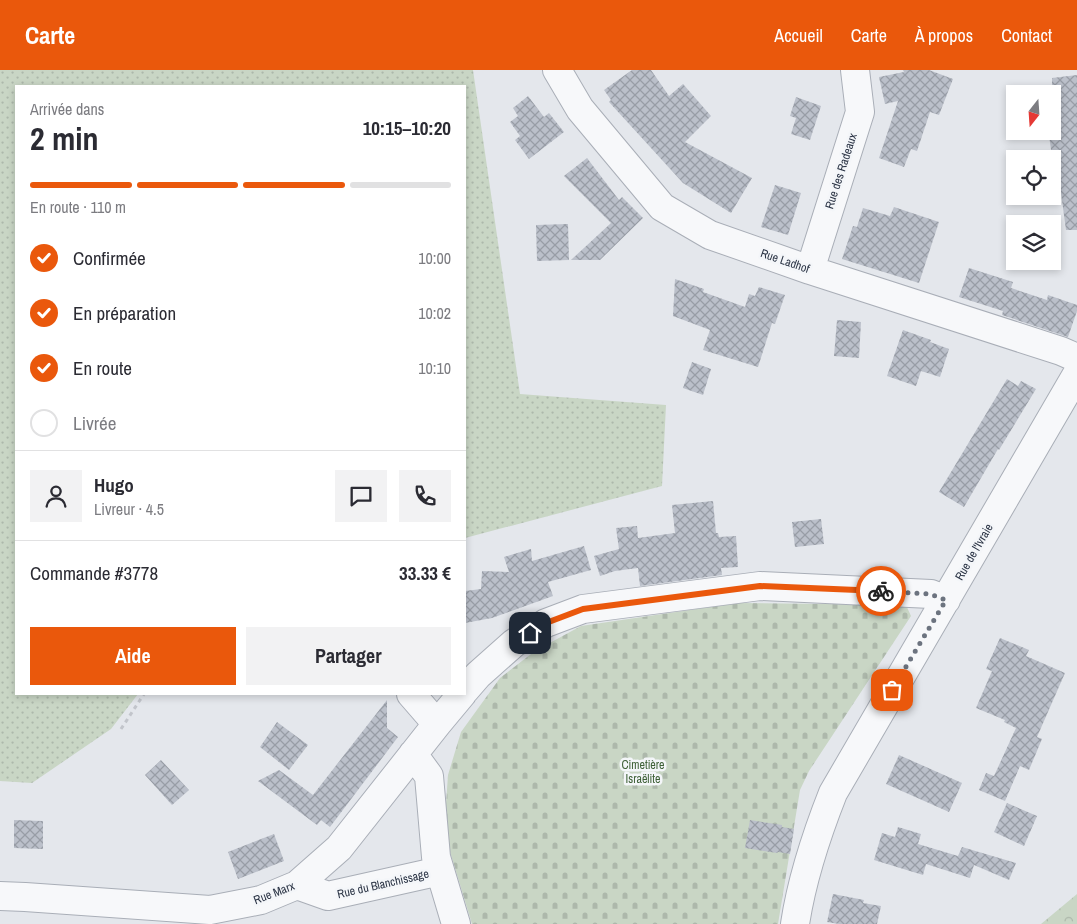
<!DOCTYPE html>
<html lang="fr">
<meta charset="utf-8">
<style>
:root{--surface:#fff;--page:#f2f2f3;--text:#2b2b33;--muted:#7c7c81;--line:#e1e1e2;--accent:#ea580c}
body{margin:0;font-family:"Archivo Narrow",sans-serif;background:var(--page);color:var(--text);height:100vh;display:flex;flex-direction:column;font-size:19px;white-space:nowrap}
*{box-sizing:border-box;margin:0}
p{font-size:16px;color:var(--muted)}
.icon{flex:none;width:28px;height:28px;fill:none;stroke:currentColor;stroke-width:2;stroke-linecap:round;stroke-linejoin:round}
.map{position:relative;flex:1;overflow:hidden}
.panel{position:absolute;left:15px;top:15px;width:451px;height:610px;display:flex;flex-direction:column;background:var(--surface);border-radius:0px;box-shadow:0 2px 8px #0003}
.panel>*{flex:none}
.needle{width:32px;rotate:197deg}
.fabs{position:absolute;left:1006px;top:15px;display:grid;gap:10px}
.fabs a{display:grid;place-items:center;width:55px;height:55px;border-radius:0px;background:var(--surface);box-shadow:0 2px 8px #0003;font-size:25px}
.pin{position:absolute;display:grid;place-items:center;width:42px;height:42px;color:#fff;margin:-21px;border-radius:10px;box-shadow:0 2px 8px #0006}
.courier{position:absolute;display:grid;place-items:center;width:50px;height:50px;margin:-25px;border:4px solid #ea580c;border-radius:50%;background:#fff;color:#222;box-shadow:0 1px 6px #0007}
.headline em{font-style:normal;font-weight:700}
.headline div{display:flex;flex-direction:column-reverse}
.headline{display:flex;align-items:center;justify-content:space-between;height:85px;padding:0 15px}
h1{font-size:32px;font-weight:700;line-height:38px}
.bar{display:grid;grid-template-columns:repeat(4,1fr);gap:8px 5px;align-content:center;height:60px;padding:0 15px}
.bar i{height:6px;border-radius:4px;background:var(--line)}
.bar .on{background:var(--accent)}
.bar p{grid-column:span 4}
.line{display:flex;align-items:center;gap:12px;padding:0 15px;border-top:1px solid var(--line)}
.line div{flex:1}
.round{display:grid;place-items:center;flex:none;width:52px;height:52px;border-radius:0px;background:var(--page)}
ol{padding:0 15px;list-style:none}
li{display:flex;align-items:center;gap:15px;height:55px}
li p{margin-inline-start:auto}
li .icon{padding:5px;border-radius:50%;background:var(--accent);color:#fff;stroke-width:4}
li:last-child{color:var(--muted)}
li i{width:28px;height:28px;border:2px solid var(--line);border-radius:50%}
.button{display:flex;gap:10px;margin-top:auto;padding:10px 15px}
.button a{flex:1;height:58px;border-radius:0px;background:var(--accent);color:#fff;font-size:20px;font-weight:700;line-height:58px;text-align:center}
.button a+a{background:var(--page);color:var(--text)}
header{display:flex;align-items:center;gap:30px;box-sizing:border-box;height:70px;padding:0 25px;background:var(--accent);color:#fff}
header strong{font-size:24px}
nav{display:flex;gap:28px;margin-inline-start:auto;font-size:18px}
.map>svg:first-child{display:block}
.grass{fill:url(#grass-dots)}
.forest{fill:url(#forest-crowns)}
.cemetery{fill:url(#cemetery-stones)}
.building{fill:url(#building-cross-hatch)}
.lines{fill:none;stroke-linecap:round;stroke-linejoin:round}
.minor-casing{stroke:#a9aeb7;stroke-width:30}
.path{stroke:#c2c5cb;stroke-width:3;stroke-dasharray:4 4;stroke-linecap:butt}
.minor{stroke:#f7f8fa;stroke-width:28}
.done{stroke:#6c737f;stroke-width:5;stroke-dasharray:0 9}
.route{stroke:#ea580c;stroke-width:6}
.labels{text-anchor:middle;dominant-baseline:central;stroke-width:5;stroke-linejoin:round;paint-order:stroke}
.street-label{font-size:12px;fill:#2b3445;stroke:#f4f6f9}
.park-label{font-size:12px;fill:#3f6138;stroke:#f4f6f9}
</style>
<header>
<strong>Carte</strong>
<nav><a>Accueil</a><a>Carte</a><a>À propos</a><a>Contact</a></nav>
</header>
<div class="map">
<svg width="1077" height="854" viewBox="0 0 1077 854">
<defs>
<pattern id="grass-dots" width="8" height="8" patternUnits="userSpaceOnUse" patternTransform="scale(1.25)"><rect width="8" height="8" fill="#c9d6c5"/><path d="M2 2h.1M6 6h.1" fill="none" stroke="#adb8ab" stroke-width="1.8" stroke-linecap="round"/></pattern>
<pattern id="forest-crowns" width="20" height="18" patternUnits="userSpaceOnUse" patternTransform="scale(1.25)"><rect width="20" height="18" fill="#c9d6c5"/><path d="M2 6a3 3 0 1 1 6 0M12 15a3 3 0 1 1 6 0" fill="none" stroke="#adb8ab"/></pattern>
<pattern id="cemetery-stones" width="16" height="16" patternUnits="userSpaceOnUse" patternTransform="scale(1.25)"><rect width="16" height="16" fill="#c9d6c5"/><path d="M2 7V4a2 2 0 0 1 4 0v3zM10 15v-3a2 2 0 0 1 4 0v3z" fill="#adb8ab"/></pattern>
<pattern id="building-cross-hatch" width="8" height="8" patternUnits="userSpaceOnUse" patternTransform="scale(1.25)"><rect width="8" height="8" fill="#bbc0ca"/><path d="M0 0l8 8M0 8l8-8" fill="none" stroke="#989da6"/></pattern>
</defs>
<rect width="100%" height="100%" fill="#e4e7ec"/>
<!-- grass -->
<path class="grass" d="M0 0H473L520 324 666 335 662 416 465 468V16H16V624H138L111 659 32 713 0 711Z"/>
<!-- forest -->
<path class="forest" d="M1077 824V854H1041Z"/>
<!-- cemetery -->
<path class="cemetery" d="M737 533 906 535 911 546 809 701 800 720 778 854H472L444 762 448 705 461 662 500 608 535 581 581 556Z"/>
<!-- building -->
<path class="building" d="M632 0H651L669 26 683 14 711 46 685 72 752 108 731 143 683 113 609 32 611 30 604 20Z
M903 0H929L953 9 939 45 930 42 917 81 911 79 904 97 879 88 898 31 885 34 879 7 904 2Z
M1077 5V160H1066L1058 101 1054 102 1049 65 1052 64V8Z
M528 26 544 47 549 43 564 62 529 89 515 70 520 66 510 52 518 46 513 38Z
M796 27 821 36 810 70 791 64 796 48 790 46Z
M587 88 619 130 622 127 643 148 600 190H571L611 153 564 106Z
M775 115 801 123 788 165 761 157Z
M894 137 939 152 919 213 842 189 853 156 857 157 863 138 890 146Z
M568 154 569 190 537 191 536 155Z
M969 198 1013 212 1011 218 1047 230 1048 225 1077 235V241L1068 267 1002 245 1003 241 959 227Z
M675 209 704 219 703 222 745 237 749 224 755 226 759 217 785 225 775 254 772 253 758 297 703 280 710 260 673 246Z
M837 250 861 252 859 288 834 286Z
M903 260 931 270 930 272 949 279 940 307 921 301 916 316 887 306Z
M692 292 711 299 703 325 683 318Z
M1007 309 1018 316 1021 311 1036 319 999 380 998 379 964 437 939 422Z
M713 431 716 463H718L719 467 736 466 738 497 721 498 722 505 640 516 638 498 615 501 600 506 594 486 619 479 616 458 637 456 638 468 675 463 672 435Z
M821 449 824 474 795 477 792 452Z
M584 476 591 500 548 512 553 526 492 548 465 553V521L481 519 482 501 509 502 504 487 531 479 532 491Z
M1000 568 1029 580 1026 586 1065 603 1037 667 1042 669 1029 700 1020 696 1005 731 979 720 986 703 994 706 1016 658 1004 652 1005 650 976 638 992 601 986 599Z
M387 630V658L398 667 330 757 321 750 317 755 258 711 279 700 313 725Z
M277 652 308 675 289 700 260 677Z
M899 685 962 713 949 742 886 714Z
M161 690 189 720 172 735 145 705Z
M1007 733 1037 746 1024 776 994 762Z
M14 750 43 751V779L14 778Z
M750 750 782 755V757L794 759 790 784 778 782 777 783 745 778Z
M898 757 921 764 918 774 958 786 962 777 1016 793 1009 810 974 795 970 808 926 794 923 805 874 790 882 763 895 767Z
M274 764 284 791 238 809 228 782Z
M833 824 864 830 863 833 881 836 877 854H839L827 852Z"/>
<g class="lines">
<!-- minor casing -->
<g class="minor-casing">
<path id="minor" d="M557 0 580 39 662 137 710 165 810 200 1061 281 1077 288
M810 200 860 42 855 0
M465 620 478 605 514 573 546 553 583 539 760 516 931 524 946 530
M411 624 437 654
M413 684 429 706 436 787 456 854
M297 815 328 826 440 801
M0 826 25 827 210 840 261 830 297 815 339 778 437 654 462 624
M795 854C802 808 816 766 833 723L1077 304"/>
</g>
<!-- path -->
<path class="path" d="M121 659 144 624"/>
<!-- minor -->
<use href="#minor" class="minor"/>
</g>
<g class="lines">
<!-- done -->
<path class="done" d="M881 521 930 524 946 530 892 620"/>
<!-- route -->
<path class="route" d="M530 563 546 553 583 539 760 516 881 521"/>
</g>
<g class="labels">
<!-- street labels -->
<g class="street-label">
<text transform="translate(841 101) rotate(-72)">Rue des Radeaux</text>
<text transform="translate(785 191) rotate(19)">Rue Ladhof</text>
<text transform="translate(974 482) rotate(-60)">Rue de l'Ivraie</text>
<text transform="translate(383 814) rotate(-13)">Rue du Blanchissage</text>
<text transform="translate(274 823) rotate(-21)">Rue Marx</text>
</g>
<!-- park labels -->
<g class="park-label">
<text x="643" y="695">Cimetière<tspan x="643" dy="14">Israëlite</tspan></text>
</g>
</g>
</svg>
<div class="fabs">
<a><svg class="needle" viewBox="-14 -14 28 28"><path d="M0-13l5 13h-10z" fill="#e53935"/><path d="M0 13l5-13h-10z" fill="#7c7c81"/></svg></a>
<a><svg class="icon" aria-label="locate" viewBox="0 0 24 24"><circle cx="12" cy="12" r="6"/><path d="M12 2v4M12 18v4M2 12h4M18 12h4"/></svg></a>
<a><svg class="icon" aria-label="layers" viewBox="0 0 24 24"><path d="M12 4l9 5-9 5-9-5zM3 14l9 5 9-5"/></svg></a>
</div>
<div class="pin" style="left:892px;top:620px;background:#ea580c"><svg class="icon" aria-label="bag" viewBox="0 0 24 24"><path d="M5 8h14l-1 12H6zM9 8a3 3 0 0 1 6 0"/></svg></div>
<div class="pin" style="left:530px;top:563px;background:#1f2937"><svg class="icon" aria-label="home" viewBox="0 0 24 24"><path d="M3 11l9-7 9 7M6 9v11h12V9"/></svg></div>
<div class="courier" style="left:881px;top:521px"><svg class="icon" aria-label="bike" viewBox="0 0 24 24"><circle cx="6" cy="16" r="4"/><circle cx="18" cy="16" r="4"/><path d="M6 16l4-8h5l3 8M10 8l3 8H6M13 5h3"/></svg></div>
<section class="panel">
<div class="headline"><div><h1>2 min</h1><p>Arrivée dans</p></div><em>10:15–10:20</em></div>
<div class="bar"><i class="on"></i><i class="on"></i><i class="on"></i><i></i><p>En route · 110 m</p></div>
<ol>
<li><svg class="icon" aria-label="check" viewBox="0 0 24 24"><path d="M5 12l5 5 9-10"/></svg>Confirmée<p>10:00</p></li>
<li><svg class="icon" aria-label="check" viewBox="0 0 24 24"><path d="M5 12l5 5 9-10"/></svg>En préparation<p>10:02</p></li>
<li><svg class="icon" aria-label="check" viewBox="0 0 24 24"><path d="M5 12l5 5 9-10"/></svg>En route<p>10:10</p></li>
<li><i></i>Livrée</li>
</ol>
<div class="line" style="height:90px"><a class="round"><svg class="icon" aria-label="person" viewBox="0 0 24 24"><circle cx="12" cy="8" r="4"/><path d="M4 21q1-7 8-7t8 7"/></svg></a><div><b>Hugo</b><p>Livreur · 4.5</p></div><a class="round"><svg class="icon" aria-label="chat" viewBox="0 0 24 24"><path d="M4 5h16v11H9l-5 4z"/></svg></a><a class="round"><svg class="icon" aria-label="phone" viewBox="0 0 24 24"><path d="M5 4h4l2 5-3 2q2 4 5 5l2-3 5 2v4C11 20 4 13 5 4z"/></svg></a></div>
<div class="line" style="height:65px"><div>Commande #3778</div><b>33.33 €</b></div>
<div class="button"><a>Aide</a><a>Partager</a></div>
</section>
</div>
